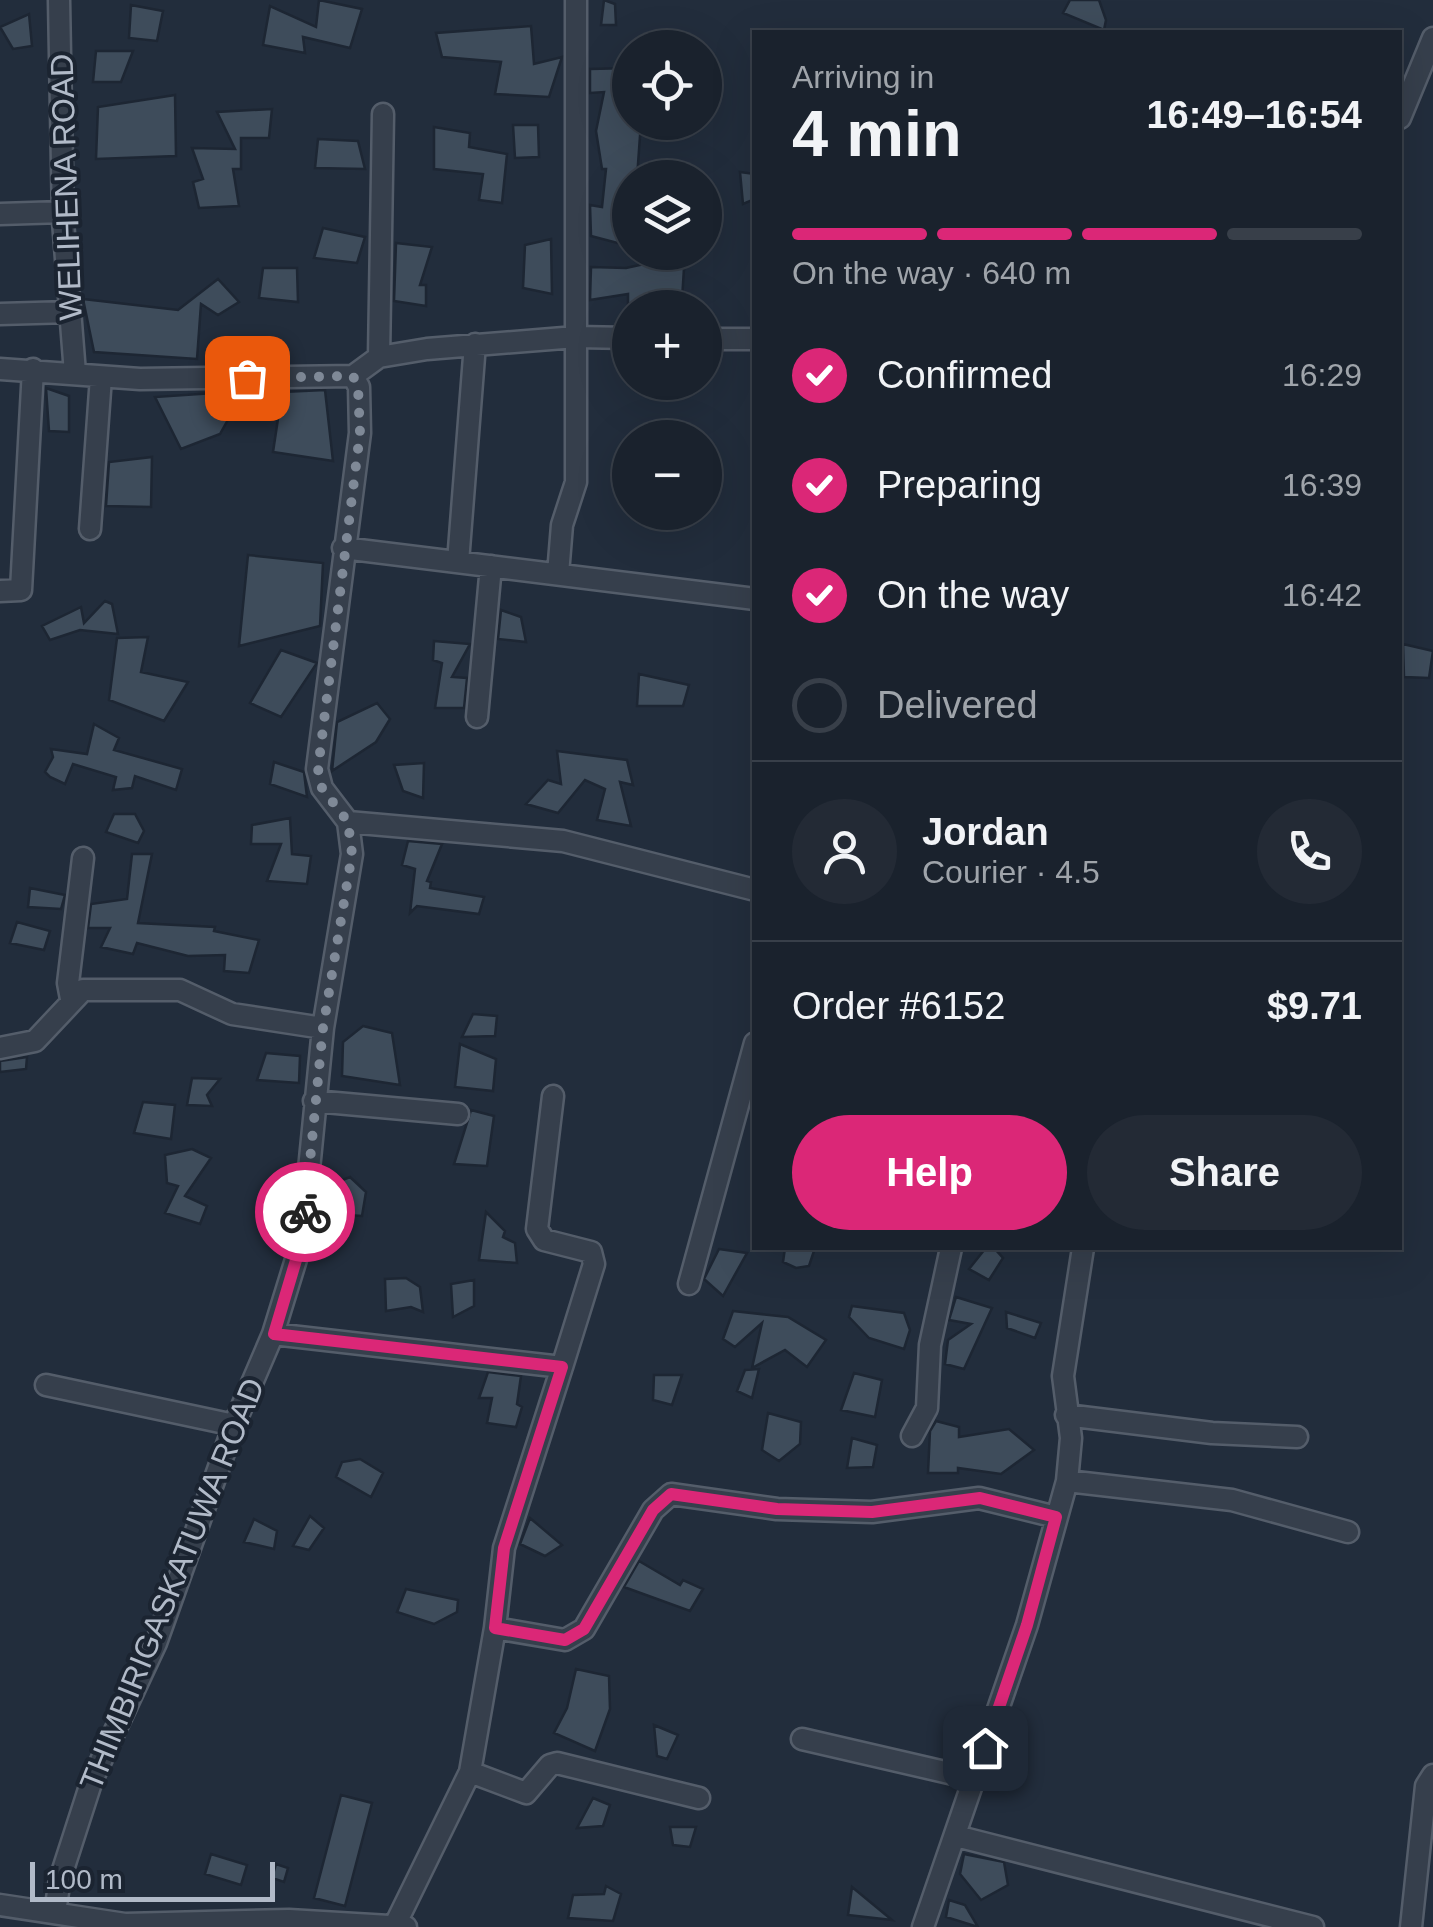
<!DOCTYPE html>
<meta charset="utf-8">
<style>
:root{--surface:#1a222d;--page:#232a35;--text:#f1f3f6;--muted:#9fa4aa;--line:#383f49;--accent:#db2777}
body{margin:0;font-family:Arial,sans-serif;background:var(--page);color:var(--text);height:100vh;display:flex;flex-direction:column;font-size:38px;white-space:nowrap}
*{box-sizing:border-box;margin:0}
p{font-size:32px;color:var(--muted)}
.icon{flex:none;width:55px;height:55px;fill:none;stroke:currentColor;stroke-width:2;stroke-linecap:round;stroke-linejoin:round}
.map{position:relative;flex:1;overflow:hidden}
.side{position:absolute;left:752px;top:30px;width:650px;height:1220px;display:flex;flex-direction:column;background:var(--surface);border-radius:0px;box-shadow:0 10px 40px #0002,0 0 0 2px var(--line)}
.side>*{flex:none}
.buttons{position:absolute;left:612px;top:30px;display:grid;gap:20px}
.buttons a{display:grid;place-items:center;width:110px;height:110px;border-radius:50%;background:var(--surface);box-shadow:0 10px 40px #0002,0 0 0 2px var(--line);font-size:50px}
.scale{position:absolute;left:30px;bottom:25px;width:245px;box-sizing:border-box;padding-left:10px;border:5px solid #b1bac8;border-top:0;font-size:28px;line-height:35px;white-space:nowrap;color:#b1bac8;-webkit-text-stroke:8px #1b2431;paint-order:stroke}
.pin{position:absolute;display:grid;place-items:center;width:85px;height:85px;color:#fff;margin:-42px;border-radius:20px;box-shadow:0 5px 15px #0006}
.courier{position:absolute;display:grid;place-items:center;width:100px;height:100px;margin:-50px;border:8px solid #db2777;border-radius:50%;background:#fff;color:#222;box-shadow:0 2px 12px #0007}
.overview em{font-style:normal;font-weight:700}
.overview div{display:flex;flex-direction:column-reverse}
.overview{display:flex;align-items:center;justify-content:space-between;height:170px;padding:0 40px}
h1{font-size:65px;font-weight:700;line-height:75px}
.bar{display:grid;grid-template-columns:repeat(4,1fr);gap:15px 10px;align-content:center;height:120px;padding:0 40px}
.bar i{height:12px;border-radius:8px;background:var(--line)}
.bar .selected{background:var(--accent)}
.bar p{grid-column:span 4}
.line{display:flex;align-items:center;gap:25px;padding:0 40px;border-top:2px solid var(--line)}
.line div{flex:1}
.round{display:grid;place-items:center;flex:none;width:105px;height:105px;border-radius:52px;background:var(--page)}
ol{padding:0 40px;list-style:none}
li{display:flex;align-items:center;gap:30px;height:110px}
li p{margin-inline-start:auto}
li .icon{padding:10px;border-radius:50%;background:var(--accent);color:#fff;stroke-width:4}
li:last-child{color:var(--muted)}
li i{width:55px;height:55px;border:5px solid var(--line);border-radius:50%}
.action{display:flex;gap:20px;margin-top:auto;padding:20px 40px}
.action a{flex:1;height:115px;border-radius:60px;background:var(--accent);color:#fff;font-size:40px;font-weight:700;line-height:115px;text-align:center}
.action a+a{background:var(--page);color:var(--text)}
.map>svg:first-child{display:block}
.building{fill:#3e4c5b;stroke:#1d2633;stroke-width:2.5}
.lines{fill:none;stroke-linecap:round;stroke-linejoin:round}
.minor-casing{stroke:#545d6a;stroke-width:25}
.minor{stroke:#363f4c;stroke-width:20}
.done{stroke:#7f8997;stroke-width:10;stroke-dasharray:0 18}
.route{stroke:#db2777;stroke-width:12}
.labels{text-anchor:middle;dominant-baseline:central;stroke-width:8;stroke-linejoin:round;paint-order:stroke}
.street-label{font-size:32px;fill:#b1bac8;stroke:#1b2431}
</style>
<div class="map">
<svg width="1433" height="1927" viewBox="0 0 1433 1927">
<rect width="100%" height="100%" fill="#222d3c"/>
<!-- building -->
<path class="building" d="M319 0 362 9 350 48 303 37 305 53 263 45 270 6 316 27Z
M604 0 615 4 616 25H601Z
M1070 0H1099L1106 20 1104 30 1063 13Z
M131 5 163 11 157 41 129 38Z
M29 14 32 46 13 49 0 27Z
M531 26 534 64 562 57 549 97 495 94 501 62 442 57 436 33Z
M96 51H133L121 82H93Z
M630 68V122H641L637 178H630L625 245 591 236 590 205 602 207 606 169H602L596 131 604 92 590 93V69Z
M175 95 176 156 96 159 98 107Z
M272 109 269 138H241V169H233L239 206 199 208 193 182 203 179 192 148 235 149 217 112Z
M513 125H538L539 157 515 158Z
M434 127 470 133 469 147 507 154 502 203 479 200 483 174 434 169Z
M318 139 358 141 365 169 315 168Z
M740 172 755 174V199L743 204Z
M323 228 365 237 357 263 314 258Z
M551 239 552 294 523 288 525 245Z
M396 243 432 247 420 285H426V306L394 301Z
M658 261 684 268 682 300 659 302V298L628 304V294L590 300 591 267 626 268Z
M263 268H297L298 302 259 298Z
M218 279 239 302 218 315 201 304 197 359 94 352 83 299 178 310Z
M46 388 69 396V432L49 431Z
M325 390 333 461 273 452 282 392Z
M244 391 220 434 181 449 155 397Z
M152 457 151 507 106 506 109 462Z
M248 555 323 563 320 626 239 646Z
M105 601 112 604 118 634 80 630 50 640 42 626 81 607 84 623Z
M501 610 521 617 526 642 498 639Z
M148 637 141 672 188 682 164 721 109 700 117 638Z
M434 641 470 644 452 677 467 678 464 708H435L442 663 433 660Z
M1403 644 1433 651 1429 678 1404 677Z
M281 650 317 663 281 717 250 703Z
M639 674 689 685 683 706H637Z
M377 703 390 719 376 742 332 771 337 722Z
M94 724 119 738 114 750 182 769 176 790 135 776 132 788 113 790 116 777 73 764 65 784 50 777 45 772 53 757 51 749 87 754Z
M557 751 627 760 633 785 620 782 631 826 597 820 605 789 585 780 558 813 526 804 548 780 561 784Z
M274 762 304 772 307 797 270 784Z
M424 763 423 798 403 791 394 765Z
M114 814H135L144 831 138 843 106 832Z
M290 818 292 854 311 856 307 884 267 881 281 844H251L252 825Z
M408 841 442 844 427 881 431 882 430 888 484 897 479 914 417 906 410 913 415 869 402 865Z
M132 854H152L138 923 215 927 214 931 259 940 249 973 224 971 225 955 188 956 137 943 133 954 101 947 110 928H88L91 904 127 899Z
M30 888 65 895 61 909 28 907Z
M17 922 50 931 44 950 10 943Z
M473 1014 497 1016 495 1036 462 1037Z
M363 1026 392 1033 400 1085 342 1076 343 1042Z
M460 1044 496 1059 493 1091 455 1087Z
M266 1053 300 1056 299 1083 257 1080Z
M27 1057 26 1069 0 1072V1061Z
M192 1078 220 1079 207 1095 212 1106 187 1105Z
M143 1102 175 1105 171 1139 134 1133Z
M471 1110 494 1116 487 1166 454 1164Z
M192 1149 211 1158 185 1196 207 1206 200 1224 165 1213 178 1186 167 1183 165 1155Z
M350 1177 366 1192 362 1216 347 1215V1204L331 1203 335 1183Z
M486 1212 505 1231 503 1237 515 1243 517 1263 479 1260Z
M785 1248H815L809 1266 796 1268 783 1262Z
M994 1248 1003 1258 989 1280 969 1269 985 1249Z
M719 1249 747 1253 723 1296 704 1279Z
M406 1278 420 1287 423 1312 411 1307 386 1311 385 1279Z
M474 1280V1306L453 1317 451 1284Z
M956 1297 992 1308 964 1369 945 1364 948 1340 971 1324 949 1320Z
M852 1306 904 1313 910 1330 904 1349 869 1338 849 1317Z
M733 1311 788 1317 826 1340 807 1367 785 1350 752 1368 762 1323 735 1347 723 1339Z
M1006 1312 1041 1323 1035 1338 1007 1328Z
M759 1369 752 1398 737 1391 745 1370Z
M488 1372 521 1376 517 1404 522 1407 516 1427 487 1423 492 1398H479Z
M854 1373 882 1380 875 1417 841 1410Z
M654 1375H682L672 1405 653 1400Z
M768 1413 801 1422 800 1444 779 1461 762 1450Z
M936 1421 959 1427V1437L1009 1429 1034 1450 1001 1474 958 1468V1473H928L930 1431Z
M852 1438 877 1445 873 1467 847 1468Z
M360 1459 383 1473 371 1497 336 1477 342 1462Z
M310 1516 324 1528 309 1550 293 1546Z
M530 1518 562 1545 545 1556 520 1544Z
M254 1519 277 1531 274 1549 244 1542Z
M639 1561 680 1585 683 1580 703 1589 690 1611 624 1587Z
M406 1589 458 1600 457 1612 434 1624 397 1612Z
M576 1669 609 1676 610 1709 595 1751 554 1733 567 1708Z
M654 1725 678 1735 667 1759 657 1756Z
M341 1795 372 1803 345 1906 314 1898Z
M593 1798 610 1805 603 1826 577 1828Z
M670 1827H696L690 1847 673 1845Z
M211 1854 247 1865 241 1885 205 1874Z
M964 1854 1004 1862 1008 1885 981 1900 960 1874Z
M276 1864 288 1868 284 1882 272 1878Z
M606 1886 621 1894 613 1921 568 1918 573 1895 604 1894Z
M852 1887 892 1920 848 1915Z
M949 1900 965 1905 978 1927 946 1917Z"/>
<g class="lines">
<!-- minor casing -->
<g class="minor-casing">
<path id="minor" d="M59 0 63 221 75 373
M1400 118 1433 38
M0 214 63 212
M0 314 70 312
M705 339H755
M379 357 383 114
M0 369 140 379 353 376 379 357 427 349 576 337 630 338
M90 529 101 377
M343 548 755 599
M458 562 475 344
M558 574 562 525 576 482V0
M0 591 21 590 33 369
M477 717 491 566
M348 822 563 841 755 890
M71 999 68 983 83 858
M0 1048 35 1041 83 990H180L232 1014 323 1028
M553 1096 537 1229 544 1240 591 1252 594 1264 562 1367
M314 1101 458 1114
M689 1284 755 1043
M273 1334 562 1367 504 1548 495 1628 470 1772 395 1925
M46 1385 234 1425
M1066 1415 1212 1433 1297 1437
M912 1436 927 1408 930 1345 951 1248
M1067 1481 1232 1500 1348 1532
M495 1628 565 1640 584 1629 653 1510 671 1494 777 1509 872 1512 979 1498 1056 1517
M802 1739 975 1779
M470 1772 526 1793 550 1765 557 1763 699 1798
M956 1836 1313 1927
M0 1905 125 1924 289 1920 406 1927
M55 1912 60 1879 92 1780 156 1643 234 1425 273 1334 302 1240 323 1028 352 854 348 822 322 788 317 769 360 433 359 387 353 376
M923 1927 1027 1625 1067 1481 1071 1438 1063 1376 1083 1248
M1411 1927 1426 1786 1433 1775"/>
</g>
<!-- minor -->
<use href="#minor" class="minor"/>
</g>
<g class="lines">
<!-- done -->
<path class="done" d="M247 378 353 376 358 387 360 433 318 769 322 788 348 822 352 854 323 1028 305 1212"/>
<!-- route -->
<path class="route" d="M305 1212 302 1240 274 1334 562 1367 504 1548 495 1628 565 1640 584 1629 653 1510 671 1494 777 1509 872 1512 980 1498 1056 1517 1027 1625 985 1748"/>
</g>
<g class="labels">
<!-- street labels -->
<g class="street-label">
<text transform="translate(66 187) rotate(-92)">WELIHENA ROAD</text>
<text transform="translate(172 1584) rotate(-68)">THIMBIRIGASKATUWA ROAD</text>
</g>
</g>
</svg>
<div class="buttons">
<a><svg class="icon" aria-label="locate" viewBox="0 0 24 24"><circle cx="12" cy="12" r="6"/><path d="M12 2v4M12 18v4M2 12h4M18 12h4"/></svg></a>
<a><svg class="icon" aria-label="layers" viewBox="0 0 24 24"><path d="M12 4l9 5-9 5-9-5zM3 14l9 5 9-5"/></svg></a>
<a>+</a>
<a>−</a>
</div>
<div class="scale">100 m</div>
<div class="pin" style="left:247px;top:378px;background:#ea580c"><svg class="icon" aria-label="bag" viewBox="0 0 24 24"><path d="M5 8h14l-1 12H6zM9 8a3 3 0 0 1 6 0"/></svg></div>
<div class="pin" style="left:985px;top:1748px;background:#1f2937"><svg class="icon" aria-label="home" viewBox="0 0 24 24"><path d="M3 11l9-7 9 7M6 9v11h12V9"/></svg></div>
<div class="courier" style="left:305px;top:1212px"><svg class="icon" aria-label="bike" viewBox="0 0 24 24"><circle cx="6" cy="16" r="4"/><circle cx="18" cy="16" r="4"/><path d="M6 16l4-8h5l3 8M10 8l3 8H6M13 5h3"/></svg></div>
<section class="side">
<div class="overview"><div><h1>4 min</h1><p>Arriving in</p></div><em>16:49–16:54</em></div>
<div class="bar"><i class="selected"></i><i class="selected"></i><i class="selected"></i><i></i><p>On the way · 640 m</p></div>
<ol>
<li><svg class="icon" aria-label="check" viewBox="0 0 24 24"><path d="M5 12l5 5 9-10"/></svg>Confirmed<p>16:29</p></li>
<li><svg class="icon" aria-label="check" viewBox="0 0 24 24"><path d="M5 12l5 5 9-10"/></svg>Preparing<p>16:39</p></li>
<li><svg class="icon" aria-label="check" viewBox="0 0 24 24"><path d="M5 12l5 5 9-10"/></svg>On the way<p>16:42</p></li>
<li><i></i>Delivered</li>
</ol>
<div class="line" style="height:180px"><a class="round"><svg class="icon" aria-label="person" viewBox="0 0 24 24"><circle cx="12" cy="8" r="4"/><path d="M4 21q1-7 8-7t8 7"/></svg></a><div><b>Jordan</b><p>Courier · 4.5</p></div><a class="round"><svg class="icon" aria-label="phone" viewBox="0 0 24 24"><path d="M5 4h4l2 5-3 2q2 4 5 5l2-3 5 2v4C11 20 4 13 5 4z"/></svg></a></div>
<div class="line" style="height:130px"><div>Order #6152</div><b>$9.71</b></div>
<div class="action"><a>Help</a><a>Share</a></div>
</section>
</div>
